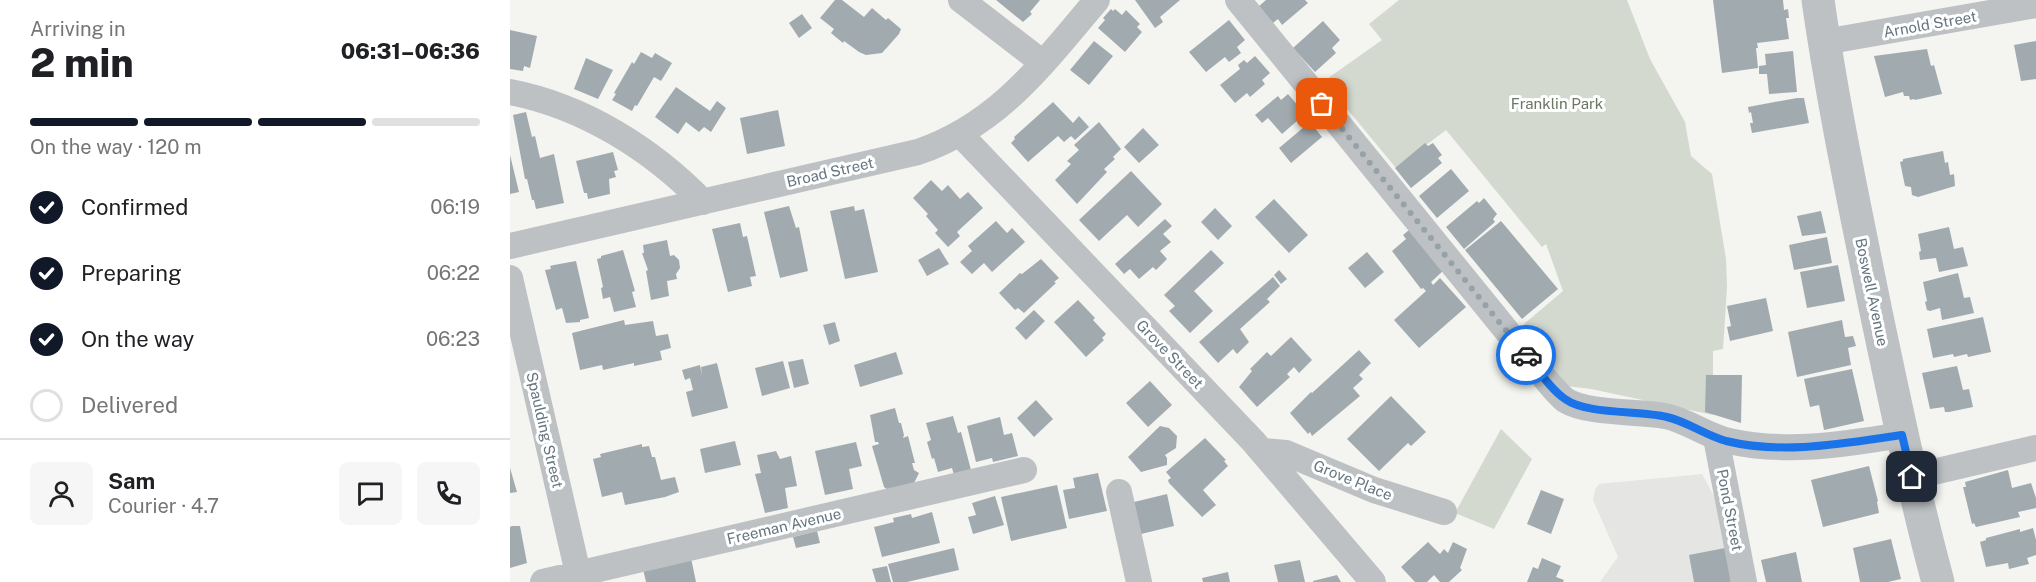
<!DOCTYPE html>
<meta charset="utf-8">
<style>
:root{--surface:#fff;--page:#f6f6f6;--text:#202124;--muted:#757577;--line:#e0e0e0;--accent:#111827}
body{margin:0;font-family:"Public Sans",sans-serif;background:var(--page);color:var(--text);height:100vh;display:flex;flex-direction:column;font-size:22px;white-space:nowrap}
*{box-sizing:border-box;margin:0}
p{font-size:20px;color:var(--muted)}
.icon{flex:none;width:33px;height:33px;fill:none;stroke:currentColor;stroke-width:2;stroke-linecap:round;stroke-linejoin:round}
.map{position:relative;flex:1;overflow:hidden}
.side{display:flex;flex-direction:column;background:var(--surface);width:510px}
.side>*{flex:none}
.pin{position:absolute;display:grid;place-items:center;width:51px;height:51px;color:#fff;margin:-26px;border-radius:12px;box-shadow:0 3px 9px #0006}
.courier{position:absolute;display:grid;place-items:center;width:60px;height:60px;margin:-30px;border:4px solid #1a73e8;border-radius:50%;background:#fff;color:#222;box-shadow:0 2px 8px #0007}
.overview em{font-style:normal;font-weight:800}
.overview div{display:flex;flex-direction:column-reverse}
.overview{display:flex;align-items:center;justify-content:space-between;height:102px;padding:0 30px}
h1{font-size:39px;font-weight:800;line-height:45px}
.bar{display:grid;grid-template-columns:repeat(4,1fr);gap:9px 6px;align-content:center;height:72px;padding:0 30px}
.bar i{height:8px;border-radius:4px;background:var(--line)}
.bar .on{background:var(--accent)}
.bar p{grid-column:span 4}
.line{display:flex;align-items:center;gap:15px;padding:0 30px;border-top:2px solid var(--line)}
.line div{flex:1}
.round{display:grid;place-items:center;flex:none;width:63px;height:63px;border-radius:9px;background:var(--page)}
ol{padding:0 30px;list-style:none}
li{display:flex;align-items:center;gap:18px;height:66px}
li p{margin-inline-start:auto}
li .icon{padding:6px;border-radius:50%;background:var(--accent);color:#fff;stroke-width:4}
li:last-child{color:var(--muted)}
li i{width:33px;height:33px;border:3px solid var(--line);border-radius:50%}
main{display:flex;flex:1;min-height:0}
.map>svg:first-child{display:block}
.built{fill:#e5e5e4}
.green{fill:#d4d9d0}
.building{fill:#a1abaf}
.lines{fill:none;stroke-linecap:round;stroke-linejoin:round}
.minor{stroke:#bdc1c4;stroke-width:26}
.tertiary{stroke:#bdc1c4;stroke-width:33}
.done{stroke:#97a2a7;stroke-width:6;stroke-dasharray:0 10.8}
.route{stroke:#1a73e8;stroke-width:8}
.labels{text-anchor:middle;dominant-baseline:central;stroke-width:6;stroke-linejoin:round;paint-order:stroke}
.street-label{font-size:15px;fill:#657680;stroke:#fff}
.park-label{font-size:15px;fill:#697763;stroke:#fff}
</style>
<main>
<section class="side">
<div class="overview"><div><h1>2 min</h1><p>Arriving in</p></div><em>06:31–06:36</em></div>
<div class="bar"><i class="on"></i><i class="on"></i><i class="on"></i><i></i><p>On the way · 120 m</p></div>
<ol>
<li><svg class="icon" aria-label="check" viewBox="0 0 24 24"><path d="M5 12l5 5 9-10"/></svg>Confirmed<p>06:19</p></li>
<li><svg class="icon" aria-label="check" viewBox="0 0 24 24"><path d="M5 12l5 5 9-10"/></svg>Preparing<p>06:22</p></li>
<li><svg class="icon" aria-label="check" viewBox="0 0 24 24"><path d="M5 12l5 5 9-10"/></svg>On the way<p>06:23</p></li>
<li><i></i>Delivered</li>
</ol>
<div class="line" style="height:108px"><a class="round"><svg class="icon" aria-label="person" viewBox="0 0 24 24"><circle cx="12" cy="8" r="4"/><path d="M4 21q1-7 8-7t8 7"/></svg></a><div><b>Sam</b><p>Courier · 4.7</p></div><a class="round"><svg class="icon" aria-label="chat" viewBox="0 0 24 24"><path d="M4 5h16v11H9l-5 4z"/></svg></a><a class="round"><svg class="icon" aria-label="phone" viewBox="0 0 24 24"><path d="M5 4h4l2 5-3 2q2 4 5 5l2-3 5 2v4C11 20 4 13 5 4z"/></svg></a></div>
</section>
<div class="map">
<svg width="1526" height="582" viewBox="0 0 1526 582">
<rect width="100%" height="100%" fill="#f4f4f0"/>
<!-- built -->
<path class="built" d="M1192 474 1205 498 1224 582H1090L1108 557 1083 500 1085 490 1089 484Z"/>
<!-- green -->
<path class="green" d="M889 0H1117L1140 59 1175 122 1181 156 1202 174 1216 259 1217 287 1213 349 1203 351V415L1081 389 1057 386 1014 324 1053 291 1036 244 1032 247 936 130 886 168 814 81 872 40 859 24Z
M991 429 1022 459 984 529 945 513Z"/>
<!-- building -->
<path class="building" d="M325 0H332L354 17 362 8 376 20 378 18 391 29 389 34 372 53 356 55 349 52 334 41 333 43 321 33 324 29 310 18Z
M486 0H530L520 12 522 14 513 22Z
M625 0H670L650 17 653 22 645 28Z
M756 0H795L798 3 772 25 768 19 759 26 748 7Z
M1203 0H1273L1274 10 1278 9 1279 18H1276L1279 39 1247 43 1248 48H1246L1248 68 1212 73Z
M601 9 603 11 605 9 612 15 616 10 630 24 627 27 632 32 615 52 588 28 595 20 593 18Z
M292 14 302 28 289 38 279 23Z
M719 20 735 40 727 47 731 53 719 62 715 57 696 72 679 52Z
M813 21 830 40 822 48 826 53 805 72 783 48Z
M0 30 27 36 20 68 14 66 13 71 0 69Z
M584 41 603 56 579 85 560 70Z
M1526 41V79L1511 81 1504 45Z
M1417 49 1421 66 1424 65 1432 94 1405 100 1404 99 1400 100 1399 96H1394L1393 92 1375 97 1364 56Z
M1283 51 1287 92 1259 94 1257 74H1249V66L1256 65 1255 54Z
M131 52 142 58 145 53 162 63 151 81 144 77 127 106 125 105 122 111 102 100 106 94 104 93 122 62 124 64Z
M745 56 760 73 752 80 755 84 740 97 737 93 725 103 710 85 730 69 728 65 734 60 737 63Z
M76 58 103 70 88 99 64 89Z
M166 87 200 111 207 101 216 108 201 132 194 127 189 132 176 122 168 134 145 117Z
M778 94 795 114 772 134 758 118 752 123 745 115 768 96 771 100Z
M1287 98H1294L1299 123 1242 133 1240 123H1243L1241 112 1239 113 1238 107Z
M543 102 563 123 569 116 579 127 565 140 561 136 554 142 548 136 518 162 501 143 505 139 504 137Z
M268 110 275 146 237 154 230 118Z
M16 112 22 137 25 136 30 158 44 154 54 203 26 209 24 200H22L17 179H15L3 115Z
M589 122 611 149 603 157 605 159 594 169 597 172 567 204 545 180 561 164 557 161 569 150 564 145Z
M800 122 812 137 781 163 769 148Z
M633 128 649 145 629 163 614 147Z
M915 143 918 146 923 143 932 155 928 158 932 163 901 188 885 168Z
M1433 151 1435 163 1438 162 1440 175 1444 174 1445 186 1408 197 1402 195 1401 187 1395 186 1390 162 1393 161V159Z
M103 152 108 170 104 171 106 177 99 179 100 194 78 199 77 193H74L66 161Z
M0 155 9 192 0 194Z
M941 169 959 191 927 218 909 196Z
M621 171 652 204 628 227 617 215 589 241 569 220Z
M421 180 432 191 438 185 450 199 458 192 473 208 447 232 450 236 438 247 425 233 428 230 416 216 418 214 403 198Z
M974 198 987 214 983 219 985 222 954 249 936 227 967 201 969 203Z
M764 199 798 235 779 253 745 217Z
M279 206 286 228 289 227 298 271 270 278 254 212Z
M344 206 345 211 354 209 368 272 335 279 320 211Z
M705 208 722 226 708 240 691 222Z
M1311 211 1316 233 1292 236 1287 216Z
M655 219 662 226 653 234 661 242 650 251 657 259 646 270 643 267 629 279 620 269 614 274 605 264Z
M486 221 497 233 502 228 515 242 482 272 474 263 462 274 450 262 462 251 458 246Z
M991 221 1048 289 1012 319 955 250Z
M230 223 233 237 237 236 246 276 240 277 242 286 218 292 202 229Z
M1439 227 1444 249 1453 247 1458 266 1429 272 1426 258 1410 260 1409 252 1411 251 1408 234Z
M899 230 934 270 921 282 923 285 930 278 956 307 909 348 884 320 916 291 913 288 911 289 882 251 896 239 893 235Z
M1317 237 1322 263 1284 270 1279 245Z
M157 240 160 256 164 255 169 260 170 268 166 274 167 279 157 281 159 296 141 300 136 271 138 270 132 253H134L133 245Z
M429 248 439 264 417 276 408 260Z
M113 250 125 291 122 292 126 307 104 312 100 297 93 299 91 288 93 287 87 259 91 258V256Z
M701 250 714 263 684 291 703 311 680 333 659 311 665 306 654 295Z
M857 252 874 272 855 288 838 268Z
M531 259 549 278 544 282 546 283 514 313 508 308 505 310 489 293 510 273 512 274Z
M66 261 79 318 70 320V322L56 323 52 308 46 310 35 270 41 269 40 266 44 265Z
M1328 265 1335 301 1297 308 1290 272Z
M769 270 777 279 771 284 764 275Z
M1448 273 1454 298 1460 297 1464 313 1432 320 1430 308 1420 311 1417 310 1415 302 1417 301 1413 282Z
M763 277 770 286 757 299 760 302 730 329 739 342 727 354 723 349 708 363 689 342Z
M1256 298 1263 331 1220 341 1217 327 1221 326 1217 306Z
M568 300 585 318 583 320 596 334 592 338 594 340 576 357 544 322Z
M524 310 535 321 516 340 505 328Z
M1473 317 1481 352 1458 357 1457 354 1444 357 1443 354 1423 358 1417 329Z
M114 320 115 325 143 321 146 336 158 334 161 348 150 351 152 360 124 366V363L93 370 92 365 70 370 62 333Z
M1332 320 1335 337 1343 336 1346 346 1338 348 1341 365 1287 377 1278 332Z
M325 322 330 341 319 345 313 325Z
M781 337 802 360 789 373 784 367 777 374 780 377 747 407 729 387 742 371 740 369 757 352 761 356Z
M849 350 861 363 849 375 853 379 843 388 850 396 802 436 800 432 798 434 780 413 801 392 802 393Z
M386 352 393 374 350 387 344 365Z
M293 359 299 384 284 388 278 362Z
M273 361 280 388 252 396 245 368Z
M207 363 218 408 182 417 176 392 183 390 180 378 175 380 172 370 190 365 192 376 191 367Z
M1447 366 1453 390 1459 389 1463 407 1439 412H1435L1434 407 1420 409 1412 373Z
M1342 369 1354 421 1314 430 1309 405 1300 407 1294 379Z
M1196 375H1232L1231 423 1195 412Z
M640 381 662 405 638 427 616 403Z
M881 396 916 432 901 446 898 443 869 471 837 439Z
M526 400 543 419 524 437 507 418Z
M385 408 389 423H391L394 435 393 438 398 436 405 463H402L404 470 409 473 404 483 378 490 374 487 362 446 369 444 368 442H365L360 415Z
M443 416 448 433 451 432 461 470 444 475 442 468 428 472 424 458 422 459 417 442 421 440 416 423Z
M490 417 494 435 502 433 508 456 483 462 482 458 466 462 457 426Z
M650 426 659 428 667 436 666 448 655 455 657 458V465L631 472 618 457Z
M695 438 716 460 714 461 718 466 693 490 706 505 692 517 659 483 658 480 661 478 656 472Z
M225 441 231 465 195 473 190 449Z
M346 442 352 466 339 469 343 489 315 495 305 451Z
M132 444V447L139 446 142 457H145L151 480 165 477 169 492 155 497 115 505 112 492 92 497 83 459 91 457 90 454Z
M266 451 270 459 281 456 287 486 275 488 278 508 255 513 245 474 251 473 247 455Z
M1359 466 1368 501 1367 502 1369 513 1313 527 1301 480Z
M0 468 7 492 0 493Z
M1498 470 1502 488 1521 483 1526 498V508L1508 512 1510 517 1466 527 1464 523 1462 524 1453 487H1456L1455 482Z
M588 473 597 511 559 519 553 490 565 488 563 478Z
M547 485 557 528 501 541 491 497Z
M1031 490 1054 499 1041 534 1017 524Z
M657 494 664 526 627 535 620 503Z
M485 496 494 525 463 534 458 517 466 515 462 503Z
M422 512 430 543 372 557 364 527 384 522 383 518 401 514 402 518Z
M2 526H10L17 563 0 568V527Z
M1523 528 1526 540V555L1517 558 1519 564 1499 569 1498 563 1476 567 1470 542 1476 540V538L1510 529V532Z
M307 531 310 543 286 548 283 537Z
M1381 539 1391 579 1378 582H1350L1343 548Z
M918 542 930 554 934 549 938 553 943 542 957 549 950 568 952 570 939 582H930L924 575 917 582H905L891 567Z
M444 548 449 570 397 582H383L378 564Z
M1215 548 1221 582H1184L1179 555Z
M1286 552 1292 582H1256L1251 560Z
M181 558 186 582H136L133 569Z
M1032 558 1051 566 1046 577 1054 580 1053 582H1017L1023 567 1028 569Z
M790 560 795 582H768L764 565Z
M377 566 381 582H366L362 569Z
M718 572 720 582H693L692 578Z
M827 575 831 582H803V581Z"/>
<g class="lines">
<!-- minor -->
<path class="minor" d="M451 0 533 63
M728 0 1039 383C1044 389 1049 395 1055 400 1077 414 1128 411 1155 416 1177 420 1196 436 1219 441 1276 454 1335 444 1392 435
M1314 42 1526 5
M0 92C73 106 142 149 193 202
M450 134 743 441 863 582
M0 246 408 152C490 124 533 63 587 0
M0 278 70 582
M1206 438 1234 582
M752 451 776 453 864 490 934 512
M1402 477 1526 448
M609 492 629 582
M33 582 514 470"/>
<!-- tertiary -->
<path class="tertiary" d="M1308 0C1323 105 1345 208 1366 312 1385 402 1404 493 1428 582"/>
</g>
<g class="lines">
<!-- done -->
<path class="done" d="M812 104 1016 355"/>
<!-- route -->
<path class="route" d="M1016 355C1028 369 1039 388 1055 399 1077 415 1129 410 1157 417 1178 422 1195 435 1216 441 1274 455 1335 443 1392 435L1402 477"/>
</g>
<g class="labels">
<!-- street labels -->
<g class="street-label">
<text transform="translate(1420 24) rotate(-10)">Arnold Street</text>
<text transform="translate(320 172) rotate(-13)">Broad Street</text>
<text transform="translate(1362 292) rotate(78)">Boswell Avenue</text>
<text transform="translate(660 354) rotate(46)">Grove Street</text>
<text transform="translate(35 430) rotate(77)">Spaulding Street</text>
<text transform="translate(843 480) rotate(22)">Grove Place</text>
<text transform="translate(1220 510) rotate(79)">Pond Street</text>
<text transform="translate(274 526) rotate(-13)">Freeman Avenue</text>
</g>
<!-- park labels -->
<g class="park-label">
<text x="1047" y="103">Franklin Park</text>
</g>
</g>
</svg>
<div class="pin" style="left:812px;top:104px;background:#ea580c"><svg class="icon" aria-label="bag" viewBox="0 0 24 24"><path d="M5 8h14l-1 12H6zM9 8a3 3 0 0 1 6 0"/></svg></div>
<div class="pin" style="left:1402px;top:477px;background:#1f2937"><svg class="icon" aria-label="home" viewBox="0 0 24 24"><path d="M3 11l9-7 9 7M6 9v11h12V9"/></svg></div>
<div class="courier" style="left:1016px;top:355px"><svg class="icon" aria-label="car" viewBox="0 0 24 24"><path d="M5 17H2v-5l4-1 3-4h7l3 4 3 1v5h-3M9 17h6M6 11h13"/><circle cx="7" cy="17" r="2"/><circle cx="17" cy="17" r="2"/></svg></div>
</div>
</main>
